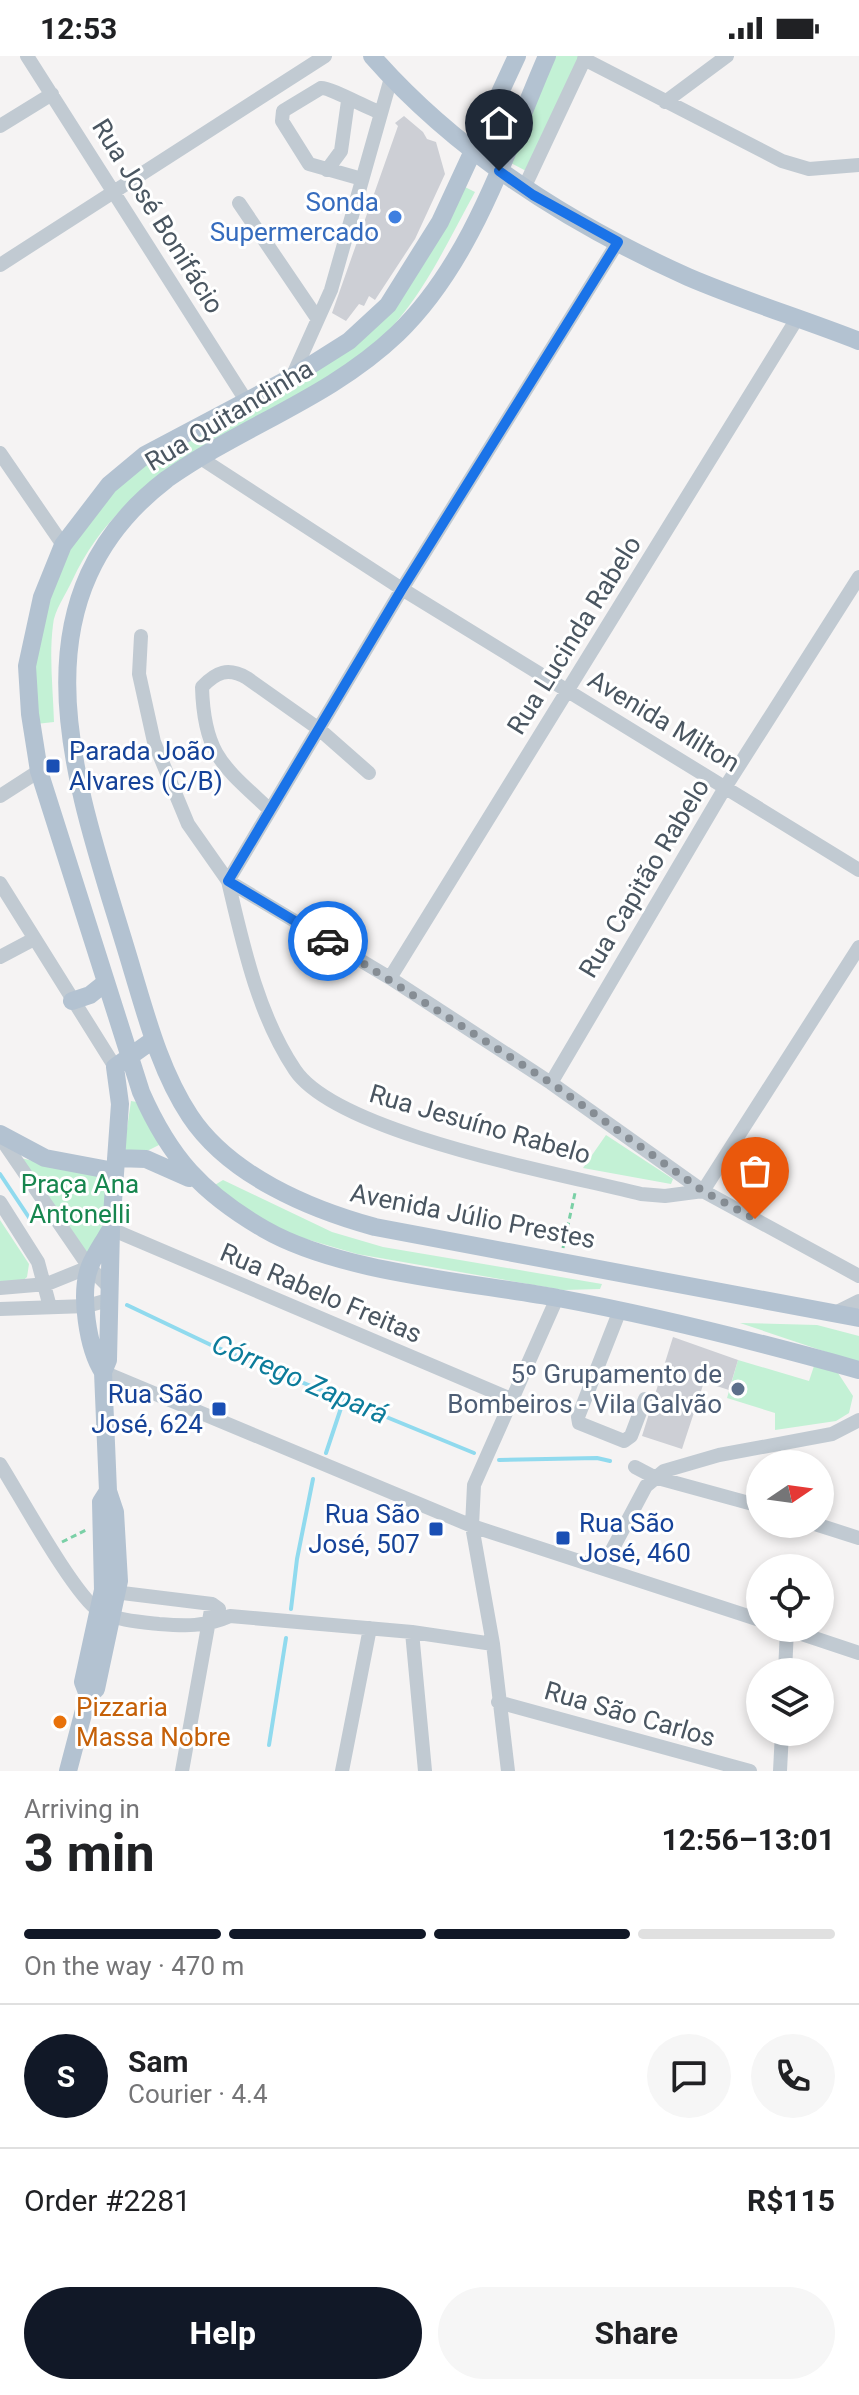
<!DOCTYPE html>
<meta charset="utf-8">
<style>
:root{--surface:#fff;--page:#f6f6f6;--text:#202124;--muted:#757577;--line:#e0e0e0;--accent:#111827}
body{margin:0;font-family:Roboto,sans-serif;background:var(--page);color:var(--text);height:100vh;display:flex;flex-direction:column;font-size:30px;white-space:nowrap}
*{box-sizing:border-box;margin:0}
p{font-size:26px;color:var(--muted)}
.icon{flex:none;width:44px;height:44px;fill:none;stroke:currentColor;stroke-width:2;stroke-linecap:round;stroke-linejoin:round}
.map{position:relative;height:1715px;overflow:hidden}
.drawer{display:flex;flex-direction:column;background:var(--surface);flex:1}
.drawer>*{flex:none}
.needle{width:52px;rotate:77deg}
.controls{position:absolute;left:746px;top:1394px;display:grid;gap:16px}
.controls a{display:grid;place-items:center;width:88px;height:88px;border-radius:50%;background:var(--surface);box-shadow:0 4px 12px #0003;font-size:40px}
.pin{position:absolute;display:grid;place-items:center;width:68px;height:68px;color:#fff;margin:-82px -34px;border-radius:50% 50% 50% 0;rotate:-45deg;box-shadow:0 0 8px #0007}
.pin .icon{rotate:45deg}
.courier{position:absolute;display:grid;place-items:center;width:80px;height:80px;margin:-40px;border:6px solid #1a73e8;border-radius:50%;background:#fff;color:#222;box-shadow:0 2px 10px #0007}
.summary em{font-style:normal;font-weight:700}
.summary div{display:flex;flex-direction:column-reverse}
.summary{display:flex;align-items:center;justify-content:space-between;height:136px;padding:0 24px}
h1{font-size:52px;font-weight:700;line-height:60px}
.bar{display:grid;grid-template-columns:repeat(4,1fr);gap:12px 8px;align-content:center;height:96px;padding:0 24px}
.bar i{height:10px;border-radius:6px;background:var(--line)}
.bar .active{background:var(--accent)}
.bar p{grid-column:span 4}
.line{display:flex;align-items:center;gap:20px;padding:0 24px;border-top:2px solid var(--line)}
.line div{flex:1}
.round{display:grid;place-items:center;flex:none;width:84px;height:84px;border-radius:42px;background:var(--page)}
.cta{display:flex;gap:16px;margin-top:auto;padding:16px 24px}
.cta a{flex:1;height:92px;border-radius:48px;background:var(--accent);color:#fff;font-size:32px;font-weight:700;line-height:92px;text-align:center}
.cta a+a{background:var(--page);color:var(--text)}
.status{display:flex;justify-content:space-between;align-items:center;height:56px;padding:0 40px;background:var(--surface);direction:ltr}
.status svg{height:22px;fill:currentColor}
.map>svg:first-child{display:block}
.green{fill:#c3f1d5}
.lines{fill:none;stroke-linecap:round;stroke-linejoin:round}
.stream{stroke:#90daee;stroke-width:4}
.building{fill:#cdcfd5}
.path{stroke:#7ad0a6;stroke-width:3;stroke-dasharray:6 4;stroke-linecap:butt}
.minor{stroke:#c1cad2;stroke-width:14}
.major{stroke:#b3c2d1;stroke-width:18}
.done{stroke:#868d94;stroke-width:8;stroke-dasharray:0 14.4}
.route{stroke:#1a73e8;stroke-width:10}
.shop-dot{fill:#3f7fe0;stroke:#fff;stroke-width:3}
.transit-dot{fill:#1a4fb4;stroke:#fff;stroke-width:3}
.service-dot{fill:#5c6f8a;stroke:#fff;stroke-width:3}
.food-dot{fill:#e8710a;stroke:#fff;stroke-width:3}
.labels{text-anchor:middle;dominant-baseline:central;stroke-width:6;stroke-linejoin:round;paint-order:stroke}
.shop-label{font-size:26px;fill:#366cbe;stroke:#fff;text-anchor:end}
.street-label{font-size:26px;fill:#4a5661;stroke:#fff}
.transit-label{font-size:26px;fill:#164399;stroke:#fff;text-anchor:start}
.park-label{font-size:26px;fill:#17864f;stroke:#fff}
.service-label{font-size:26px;fill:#4e5e75;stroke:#fff;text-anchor:end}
.food-label{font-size:26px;fill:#c56008;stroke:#fff;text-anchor:start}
.water-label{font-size:28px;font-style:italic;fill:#0c7c9b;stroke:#fff}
</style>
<div class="status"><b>12:53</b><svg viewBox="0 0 49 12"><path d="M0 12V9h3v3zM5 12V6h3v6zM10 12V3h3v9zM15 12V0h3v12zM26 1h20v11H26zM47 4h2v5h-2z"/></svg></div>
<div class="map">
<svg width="859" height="1715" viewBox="0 0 859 1715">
<rect width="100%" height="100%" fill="#f5f3f3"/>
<!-- green -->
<path class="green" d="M550 0H582L530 117 505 104Z
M463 130 475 136C444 192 418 253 367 295 267 378 132 395 72 525 66 538 54 555 53 569 49 600 53 634 54 666L36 668 33 614 40 565 63 501 100 445 146 406 358 284Z
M131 1045 142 1047 161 1088 135 1101 123 1100Z
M606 1079 673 1123 671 1128 583 1112Z
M20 1102 108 1121V1175L85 1203Z
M223 1124 332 1176 383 1191 602 1228 600 1233 563 1234 357 1198 272 1173 210 1132Z
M0 1164 29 1208 27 1221 19 1228H0Z
M740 1267 817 1269 859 1280V1307Z
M738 1304 809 1325 814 1310 838 1317 853 1340 849 1357 836 1365 775 1374V1357L727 1342Z"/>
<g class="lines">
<!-- stream -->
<path class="stream" d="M0 1118 30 1163
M127 1249 211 1289 474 1397
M326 1397 344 1343
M499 1404 597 1402 610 1405
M291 1553 297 1503 313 1423
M269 1689 286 1582"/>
</g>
<!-- building -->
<path class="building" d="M404 60 423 76 427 83 436 86 445 118 415 183 375 244 369 240 364 250 359 248 346 265 332 257 398 70 395 67Z
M673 1281 738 1304 729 1334 704 1326 682 1393 642 1380Z"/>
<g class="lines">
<!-- path -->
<path class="path" d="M563 1192 575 1137
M62 1486 88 1473"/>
<!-- minor -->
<path class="minor" d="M27 0 247 346
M584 3 782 105 809 113 859 109
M665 46 727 0
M0 70 52 38
M327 114 341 95 348 45
M362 123 309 108 282 65 283 55 321 32C329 31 367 52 379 56
M524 132 586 0
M239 147 317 262
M618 186 402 533 228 825C243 889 258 959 295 1014 338 1078 563 1118 641 1138L665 1140 703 1135 859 891
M0 209 325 0
M292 321 331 234 391 22
M0 397 63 489
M202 403 402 533 859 814
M141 580 139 618 154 686 188 768 228 825 390 922 551 1027 703 1135 859 1220
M0 740 39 715
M270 754C223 710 204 699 202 631 216 616 228 611 247 622L319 673 369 717
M0 827 115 1011
M0 901 34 883
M390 922 798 261
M551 1027 726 730 859 521
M0 1081 89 1211 109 1231
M0 1146 38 1206 50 1251
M111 1173 513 1344
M0 1232 47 1228 89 1211
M0 1253 87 1250 108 1244
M620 1254 578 1361 579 1367 624 1385 631 1380 645 1343
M835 1257 859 1245
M103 1316 472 1470 760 1564
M0 1408C19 1438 74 1539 99 1555 115 1564 141 1566 159 1568 185 1570 205 1571 230 1560L412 1576 493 1588
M635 1411 654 1421 760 1450
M815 1468 859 1482
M603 1511 646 1430 664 1415 719 1399 832 1378 859 1364
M106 1535 212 1548 219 1553
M784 1572 859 1597
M412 1576 425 1715
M785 1616 787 1573
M498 1646 750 1715
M182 1715 212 1548
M342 1715 370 1572
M508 1715 493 1588 472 1470 474 1429 557 1242
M780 1715 782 1676"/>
<!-- major -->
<path class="major" d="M372 0C458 98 570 168 688 221 744 245 803 263 859 285
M517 0 440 166 388 249 349 285 292 321 145 399 109 429 63 489 42 541 27 610 30 658 39 715 141 1036C170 1102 202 1137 264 1173 340 1217 471 1226 558 1242 660 1261 759 1286 859 1314
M547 0C506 94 473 205 397 278 330 342 242 370 167 423 0 551 82 743 132 913 147 963 161 1016 190 1060 229 1119 309 1153 375 1171L859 1262
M72 945 90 939 105 927
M0 1078 45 1102 114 1115
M116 1102 146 1103 189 1122
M103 1316C88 1293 79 1237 90 1210 95 1198 103 1187 109 1176
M88 1639 83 1626 103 1534 101 1446 108 1435
M68 1715 88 1639 96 1633 119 1525 115 1456 108 1435 103 1316 108 1304 111 1173 120 1048 115 1011 153 984"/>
</g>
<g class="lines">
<!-- done -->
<path class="done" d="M328 885 551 1027 703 1135 755 1163"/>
<!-- route -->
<path class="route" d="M328 885 228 825 402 533 618 186 533 139 499 115"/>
</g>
<!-- markers -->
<circle class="shop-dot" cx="395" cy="161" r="8"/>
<g class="transit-dot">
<rect x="45" y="702" width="16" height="16" rx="4"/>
<rect x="211" y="1345" width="16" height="16" rx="4"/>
<rect x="428" y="1465" width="16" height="16" rx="4"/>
<rect x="555" y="1474" width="16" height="16" rx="4"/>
</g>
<circle class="service-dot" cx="738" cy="1333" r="8"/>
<circle class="food-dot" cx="60" cy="1666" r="8"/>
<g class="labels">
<!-- shop labels -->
<g class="shop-label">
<text x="379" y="146">Sonda<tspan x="379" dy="30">Supermercado</tspan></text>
</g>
<!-- street labels -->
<g class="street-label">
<text transform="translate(158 160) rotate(58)">Rua José Bonifácio</text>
<text transform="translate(229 359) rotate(-31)">Rua Quitandinha</text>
<text transform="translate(574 579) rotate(-58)">Rua Lucinda Rabelo</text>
<text transform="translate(664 665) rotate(31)">Avenida Milton</text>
<text transform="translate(644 822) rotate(-59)">Rua Capitão Rabelo</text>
<text transform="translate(480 1068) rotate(16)">Rua Jesuíno Rabelo</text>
<text transform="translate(473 1160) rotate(11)">Avenida Júlio Prestes</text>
<text transform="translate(321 1237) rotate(23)">Rua Rabelo Freitas</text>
<text transform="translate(630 1658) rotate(16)">Rua São Carlos</text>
</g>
<!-- transit labels -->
<g class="transit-label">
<text x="69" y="695">Parada João<tspan x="69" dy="30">Alvares (C/B)</tspan></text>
<text x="203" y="1338" text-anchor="end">Rua São<tspan x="203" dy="30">José, 624</tspan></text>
<text x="420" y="1458" text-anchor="end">Rua São<tspan x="420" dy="30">José, 507</tspan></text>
<text x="579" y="1467">Rua São<tspan x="579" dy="30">José, 460</tspan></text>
</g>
<!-- park labels -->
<g class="park-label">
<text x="80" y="1128">Praça Ana<tspan x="80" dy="30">Antonelli</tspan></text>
</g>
<!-- service labels -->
<g class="service-label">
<text x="722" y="1318">5º Grupamento de<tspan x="722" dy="30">Bombeiros - Vila Galvão</tspan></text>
</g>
<!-- food labels -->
<g class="food-label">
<text x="76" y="1651">Pizzaria<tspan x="76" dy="30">Massa Nobre</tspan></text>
</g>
<!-- water labels -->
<g class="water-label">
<text transform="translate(300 1323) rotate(23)">Córrego Zapará</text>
</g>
</g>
</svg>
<div class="controls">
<a><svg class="needle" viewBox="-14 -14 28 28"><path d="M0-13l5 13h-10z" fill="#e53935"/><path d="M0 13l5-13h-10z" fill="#757577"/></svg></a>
<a><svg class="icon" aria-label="locate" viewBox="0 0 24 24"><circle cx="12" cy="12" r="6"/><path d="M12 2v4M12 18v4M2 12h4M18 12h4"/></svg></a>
<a><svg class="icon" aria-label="layers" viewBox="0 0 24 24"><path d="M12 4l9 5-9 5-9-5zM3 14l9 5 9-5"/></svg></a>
</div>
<div class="pin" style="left:755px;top:1163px;background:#ea580c"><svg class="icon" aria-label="bag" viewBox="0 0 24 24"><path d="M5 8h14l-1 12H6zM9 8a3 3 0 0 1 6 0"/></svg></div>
<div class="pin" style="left:499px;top:115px;background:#1f2937"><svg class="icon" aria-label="home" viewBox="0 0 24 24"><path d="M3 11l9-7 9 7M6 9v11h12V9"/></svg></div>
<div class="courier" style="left:328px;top:885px"><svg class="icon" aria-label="car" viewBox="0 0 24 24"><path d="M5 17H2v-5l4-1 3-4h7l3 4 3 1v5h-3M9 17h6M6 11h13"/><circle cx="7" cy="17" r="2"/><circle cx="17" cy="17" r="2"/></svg></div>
</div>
<section class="drawer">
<div class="summary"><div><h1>3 min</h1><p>Arriving in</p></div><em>12:56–13:01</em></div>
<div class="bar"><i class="active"></i><i class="active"></i><i class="active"></i><i></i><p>On the way · 470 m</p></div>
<div class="line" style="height:144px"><b class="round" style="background:var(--accent);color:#fff">S</b><div><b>Sam</b><p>Courier · 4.4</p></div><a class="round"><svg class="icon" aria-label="chat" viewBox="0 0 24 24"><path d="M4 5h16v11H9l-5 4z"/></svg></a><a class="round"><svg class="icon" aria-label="phone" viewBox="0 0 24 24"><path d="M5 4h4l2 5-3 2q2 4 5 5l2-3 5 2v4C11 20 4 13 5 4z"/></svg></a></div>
<div class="line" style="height:104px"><div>Order #2281</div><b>R$115</b></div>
<div class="cta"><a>Help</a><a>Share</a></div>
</section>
